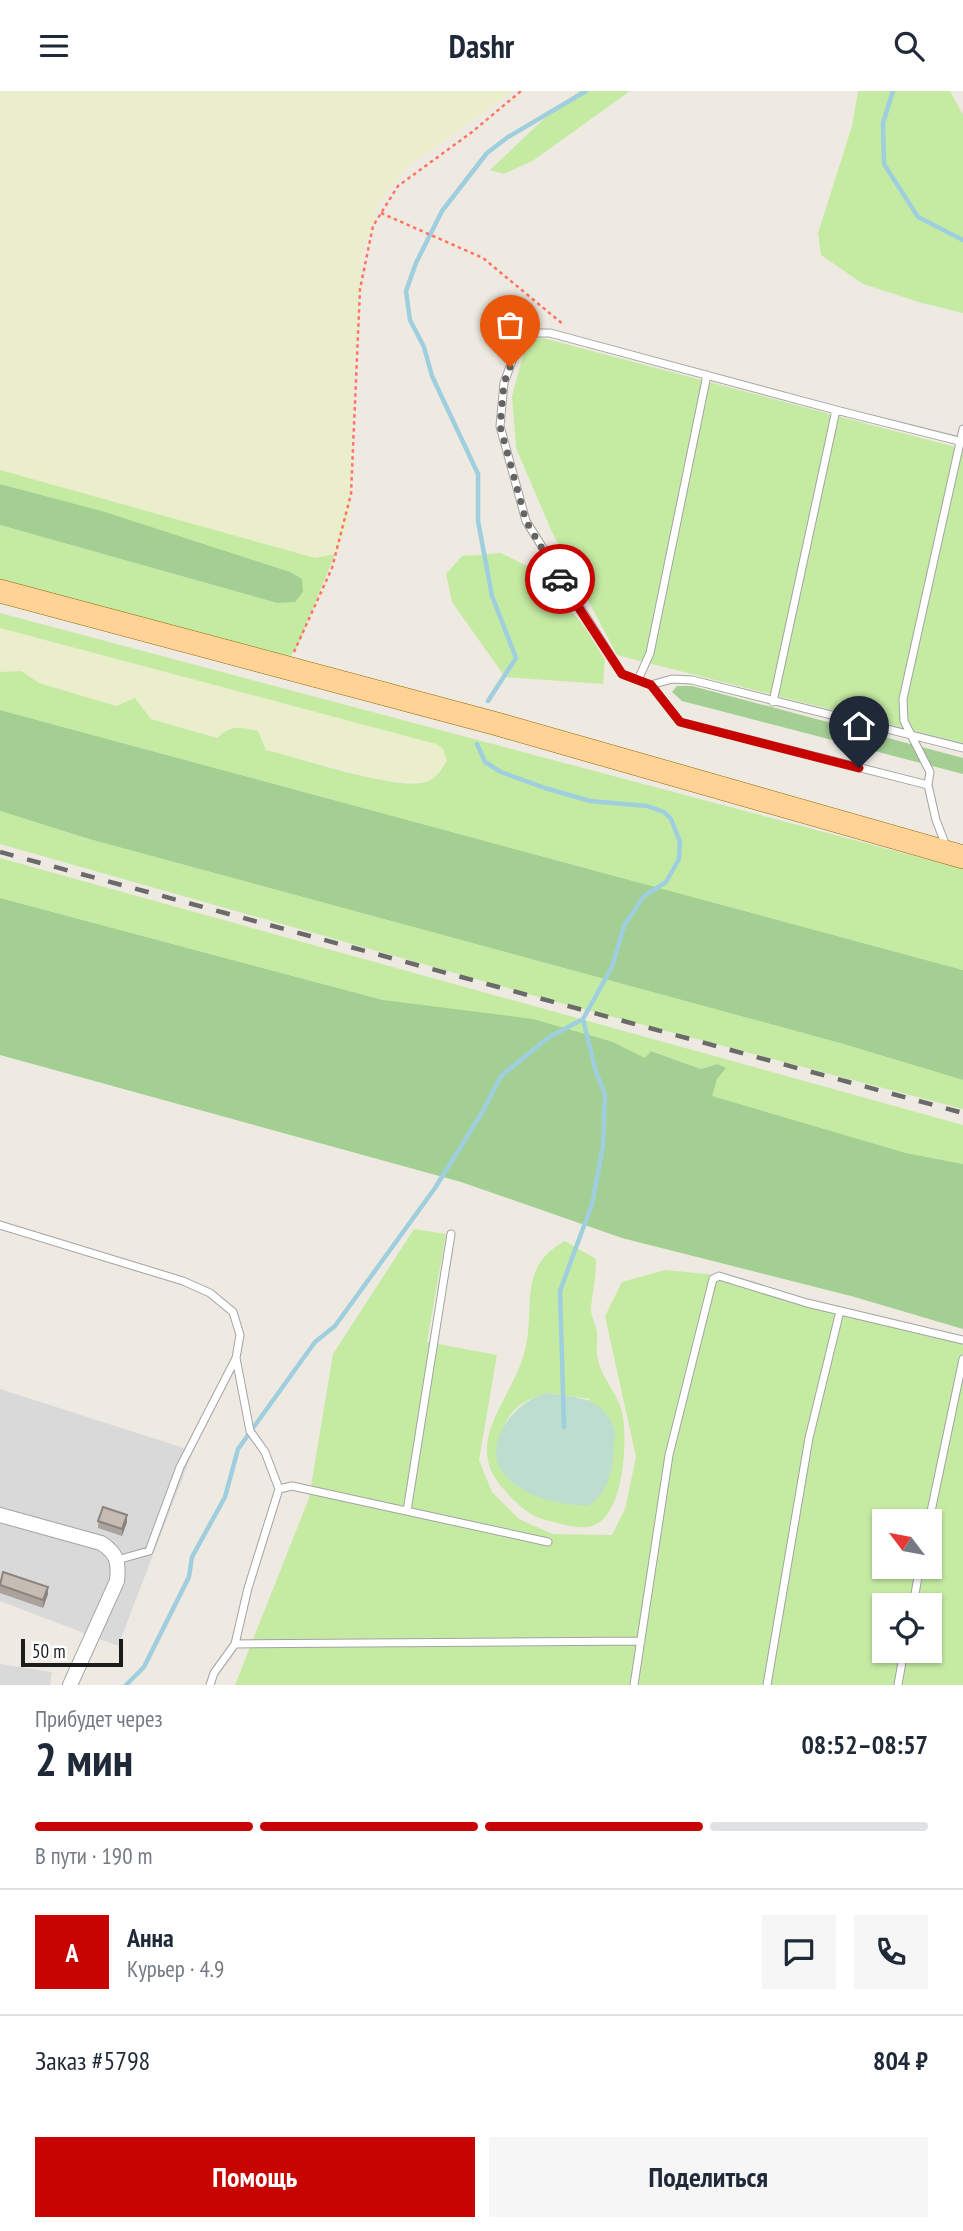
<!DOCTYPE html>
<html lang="ru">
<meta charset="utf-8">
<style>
:root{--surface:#fff;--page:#f6f6f7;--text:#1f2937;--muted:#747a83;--line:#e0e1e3;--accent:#c80400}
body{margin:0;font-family:"PT Sans Narrow",sans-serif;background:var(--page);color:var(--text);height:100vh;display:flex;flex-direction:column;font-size:26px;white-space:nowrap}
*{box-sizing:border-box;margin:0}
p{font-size:23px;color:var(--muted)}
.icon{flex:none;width:38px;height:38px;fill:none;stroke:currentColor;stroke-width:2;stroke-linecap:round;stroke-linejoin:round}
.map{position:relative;height:1594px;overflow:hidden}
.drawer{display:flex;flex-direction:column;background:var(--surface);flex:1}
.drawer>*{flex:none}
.needle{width:46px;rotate:302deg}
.buttons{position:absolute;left:872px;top:1418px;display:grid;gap:14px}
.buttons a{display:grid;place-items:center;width:70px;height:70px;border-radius:0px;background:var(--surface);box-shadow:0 2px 5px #0004;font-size:35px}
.scale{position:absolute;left:21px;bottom:18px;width:102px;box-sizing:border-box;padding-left:7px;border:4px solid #1c1c1c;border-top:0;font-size:19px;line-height:24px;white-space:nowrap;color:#1c1c1c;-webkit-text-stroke:5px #fff;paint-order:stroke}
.pin{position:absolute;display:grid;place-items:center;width:60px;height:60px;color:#fff;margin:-72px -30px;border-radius:50% 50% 50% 0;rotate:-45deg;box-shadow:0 0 7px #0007}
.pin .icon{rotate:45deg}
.courier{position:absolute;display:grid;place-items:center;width:70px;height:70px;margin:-35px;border:5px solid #c80400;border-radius:50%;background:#fff;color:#222;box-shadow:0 2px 9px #0007}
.head em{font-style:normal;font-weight:800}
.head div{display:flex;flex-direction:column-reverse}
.head{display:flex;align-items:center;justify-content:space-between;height:119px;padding:0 35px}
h1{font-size:46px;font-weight:800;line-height:52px}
.bar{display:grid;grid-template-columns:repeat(4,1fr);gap:10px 7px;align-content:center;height:84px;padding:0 35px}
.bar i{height:9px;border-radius:5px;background:var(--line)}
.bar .selected{background:var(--accent)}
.bar p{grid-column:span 4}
.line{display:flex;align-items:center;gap:18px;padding:0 35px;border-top:2px solid var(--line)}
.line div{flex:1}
.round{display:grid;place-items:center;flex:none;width:74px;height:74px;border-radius:0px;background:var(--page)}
.primary-button{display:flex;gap:14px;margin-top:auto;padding:14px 35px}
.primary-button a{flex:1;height:80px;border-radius:0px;background:var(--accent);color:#fff;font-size:28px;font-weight:800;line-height:80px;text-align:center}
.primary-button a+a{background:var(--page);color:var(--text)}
header{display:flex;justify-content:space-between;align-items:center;height:91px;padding:0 35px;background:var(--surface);font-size:32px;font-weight:800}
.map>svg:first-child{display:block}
.residential{fill:#dad9d9}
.farmland{fill:#ebeecb}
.grass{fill:#c5eba3;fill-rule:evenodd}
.forest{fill:#a4cf93}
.wetland{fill:#bdddcf}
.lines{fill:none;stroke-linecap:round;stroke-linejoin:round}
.stream{stroke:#9fcfde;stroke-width:4.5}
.lane-casing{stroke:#a3a3a3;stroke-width:9}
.street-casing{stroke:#a3a3a3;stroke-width:16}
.primary-casing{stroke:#946600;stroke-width:24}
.path{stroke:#ff7461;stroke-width:2.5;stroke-dasharray:3.5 3.5;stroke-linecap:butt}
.lane{stroke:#fff;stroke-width:7}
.street{stroke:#fff;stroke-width:14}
.primary{stroke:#ffd395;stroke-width:23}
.rail{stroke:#6a6a6a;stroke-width:4.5;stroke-dasharray:14 14;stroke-linecap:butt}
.wall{fill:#aaa29b}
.shaded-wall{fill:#8b847e}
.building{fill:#c6bcb4;stroke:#8b847e;stroke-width:2}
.done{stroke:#666461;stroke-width:7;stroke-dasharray:0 12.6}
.route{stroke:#c80400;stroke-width:9}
</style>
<header><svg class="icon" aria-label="menu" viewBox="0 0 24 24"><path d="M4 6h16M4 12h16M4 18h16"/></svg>Dashr<svg class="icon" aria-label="search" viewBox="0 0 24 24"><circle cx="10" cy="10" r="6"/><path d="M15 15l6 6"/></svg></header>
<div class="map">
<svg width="963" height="1594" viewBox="0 0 963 1594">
<rect width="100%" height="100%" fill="#eeeae1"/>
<!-- residential -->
<path class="residential" d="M0 1298 193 1360 118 1555 0 1510Z
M0 1573 52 1581 50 1594H0Z"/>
<!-- farmland -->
<path class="farmland" d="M0 0H513L405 78 380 110 362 164 354 280 349 431 335 463 315 467 0 379Z
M0 537 437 653 443 657 447 669 437 685 423 692 384 689 266 659 258 640 241 636 227 637 218 647 151 628 135 607 116 615 39 592 21 580 0 581Z"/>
<!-- grass -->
<path class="grass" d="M580 0H630L534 69 504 83 490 79 550 22Z
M858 0H950L963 24V222L922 212 863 193 821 164 818 142 852 35Z
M543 247 963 358V652L617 564 552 441 516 357 512 305 523 264 531 249Z
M0 379 315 467 335 463 298 554 289 568 0 493V434L277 512 290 481 105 422 0 393Z
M501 462 525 474 551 497 584 535 605 569 603 593 505 586 452 511 446 483 462 465Z
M0 522 963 778V879L0 619V581L21 580 39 592 116 615 135 607 151 628 217 647C231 633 240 636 258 640L266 659C300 667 397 700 425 691 437 688 441 679 447 669L443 658 436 653 0 537Z
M0 720 89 748 840 952 963 989V1018L560 912 0 753Z
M0 767 963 1034V1073L906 1062 711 1005 717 988 725 977 717 973 701 978 652 960 645 968 613 951 383 909 0 807Z
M414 1138 446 1143 427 1251 497 1264 479 1369 492 1401 519 1428 552 1443 612 1444 625 1418 636 1366 605 1225 622 1191 665 1179 718 1184 963 1253V1594H235L309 1407 333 1263ZM884 1430H929V1475H884ZM884 1514H929V1559H884Z
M565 1150 596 1168C596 1185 593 1199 591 1216 590 1224 596 1233 597 1241 598 1248 596 1255 597 1263 599 1286 620 1303 623 1326 627 1353 624 1426 592 1435 579 1439 562 1433 550 1430 531 1427 519 1415 507 1402 459 1353 510 1313 524 1263 537 1218 515 1177 565 1150ZM548 1302 590 1308 498 1372C499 1334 508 1312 548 1302Z"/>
<!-- forest -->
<path class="forest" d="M0 393 105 421 290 481 302 488 303 501 295 511 277 512 0 434Z
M677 595H692L963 667V683L682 610 672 601Z
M0 619 963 879V989L840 952 89 748 0 720Z
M0 807 383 909 533 928 613 951 645 967 651 960 701 978 717 973 726 977 717 988 712 1005 906 1062 963 1073V1238L851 1205 622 1147 461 1091 0 964Z"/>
<!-- wetland -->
<path class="wetland" d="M547 1302C578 1307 603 1305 615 1340 613 1368 614 1398 588 1415 561 1413 534 1409 512 1391 474 1361 512 1310 547 1302Z"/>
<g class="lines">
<!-- stream -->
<path class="stream" d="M893 0 883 32 884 73 918 126 963 149
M488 610 516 567 492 505 478 430V383L432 285 424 256 410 229 406 200 416 172 442 120 487 62 508 46 586 0
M564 1336 560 1200 592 1113 603 1055 605 1003 596 981 583 928
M126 1594 144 1576 189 1486 192 1466 225 1406 238 1358 315 1251 335 1235 435 1097 483 1020 501 985 548 947 583 928 612 876 624 835 643 806 666 791 679 768 680 751 671 728 664 721 647 715 590 710 545 697 501 681 485 671 477 653"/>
<!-- lane casing -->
<g class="lane-casing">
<path id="lane" d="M836 319 550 242H534L516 259 504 292 500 335 526 430 622 583 651 594 680 631 928 694
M638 589 650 562 707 284
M651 594 672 588 692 589 963 657
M773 611 836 319 963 351
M946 755 936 729 928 694 930 681 904 630 903 608 963 338
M0 1134 183 1190 210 1202 233 1221 240 1244 236 1267 180 1376 149 1460 117 1469
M279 1398 292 1395 548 1451
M407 1420 451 1143
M929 1430 963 1268
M913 1514 920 1475
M235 1553 641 1550
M210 1594 214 1582 235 1553 248 1497 279 1398 265 1361 250 1340 236 1267
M634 1594 669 1364 713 1188 719 1185 807 1212 963 1249
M767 1594 809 1347 840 1220
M898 1594 904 1559"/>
</g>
<!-- street casing -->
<g class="street-casing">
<path id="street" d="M0 1424 101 1452C117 1462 119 1471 117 1490L70 1594"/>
</g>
<!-- primary casing -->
<g class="primary-casing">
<path id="primary" d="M0 500 497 633 963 766"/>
</g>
<!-- path -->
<path class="path" d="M381 122 483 167 564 234
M294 561 332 477 351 403 360 198 373 135 398 95 472 41 521 0"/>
<!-- lane -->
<use href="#lane" class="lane"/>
<!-- street -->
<use href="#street" class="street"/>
<!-- primary -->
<use href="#primary" class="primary"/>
<!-- rail -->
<path class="rail" d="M0 761 963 1022"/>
</g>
<!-- wall -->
<path class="wall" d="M98 1430 127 1431 122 1445 98 1437Z
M0 1491 48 1503 43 1517 0 1502Z"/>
<!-- shaded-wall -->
<path class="shaded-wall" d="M127 1424V1431L122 1445V1438Z
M48 1496V1503L43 1517V1509Z"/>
<!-- building -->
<path class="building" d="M103 1416 127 1424 122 1438 98 1430Z
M3 1481 48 1496 43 1509 0 1494Z"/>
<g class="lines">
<!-- done -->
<path class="done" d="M510 276 504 292 500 335 526 430 560 488"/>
<!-- route -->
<path class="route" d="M560 488 622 583 651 594 680 631 859 677"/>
</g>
</svg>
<div class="buttons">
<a><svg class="needle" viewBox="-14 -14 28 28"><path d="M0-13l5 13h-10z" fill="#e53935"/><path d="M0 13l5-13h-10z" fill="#747a83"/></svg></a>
<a><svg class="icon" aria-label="locate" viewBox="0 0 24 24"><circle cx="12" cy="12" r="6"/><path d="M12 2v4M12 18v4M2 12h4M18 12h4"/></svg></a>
</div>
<div class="scale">50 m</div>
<div class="pin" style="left:510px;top:276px;background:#ea580c"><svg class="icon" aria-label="bag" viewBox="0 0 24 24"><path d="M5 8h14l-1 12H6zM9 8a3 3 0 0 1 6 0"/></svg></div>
<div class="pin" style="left:859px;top:677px;background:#1f2937"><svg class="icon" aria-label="home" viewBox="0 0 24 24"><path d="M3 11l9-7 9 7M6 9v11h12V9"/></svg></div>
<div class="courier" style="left:560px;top:488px"><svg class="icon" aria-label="car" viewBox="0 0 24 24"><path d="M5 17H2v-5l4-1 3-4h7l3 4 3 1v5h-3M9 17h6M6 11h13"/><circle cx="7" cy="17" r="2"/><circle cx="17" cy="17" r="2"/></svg></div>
</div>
<section class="drawer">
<div class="head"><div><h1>2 мин</h1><p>Прибудет через</p></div><em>08:52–08:57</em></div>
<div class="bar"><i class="selected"></i><i class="selected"></i><i class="selected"></i><i></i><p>В пути · 190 m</p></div>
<div class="line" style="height:126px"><b class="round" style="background:var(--accent);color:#fff">А</b><div><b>Анна</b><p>Курьер · 4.9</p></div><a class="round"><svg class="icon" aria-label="chat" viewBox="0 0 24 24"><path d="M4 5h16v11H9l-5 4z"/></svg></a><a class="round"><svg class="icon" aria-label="phone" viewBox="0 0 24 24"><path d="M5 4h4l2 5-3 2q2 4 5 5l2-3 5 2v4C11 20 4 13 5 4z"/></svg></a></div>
<div class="line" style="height:91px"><div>Заказ #5798</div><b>804 ₽</b></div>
<div class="primary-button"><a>Помощь</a><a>Поделиться</a></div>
</section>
